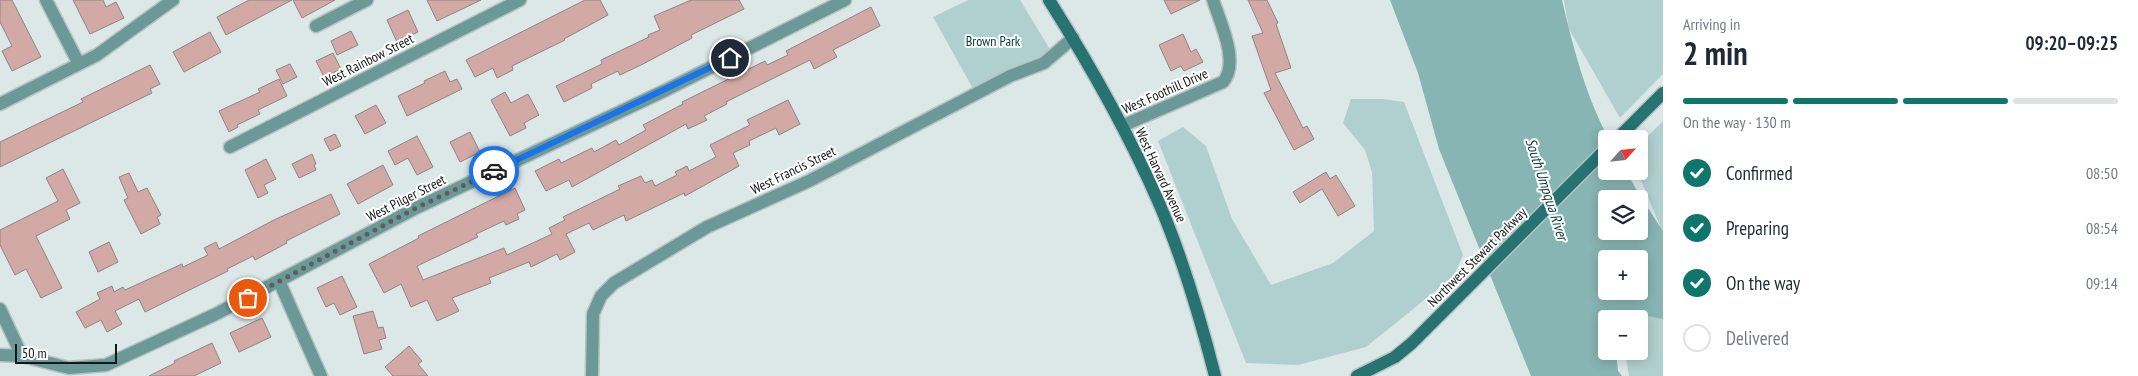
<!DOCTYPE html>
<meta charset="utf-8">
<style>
:root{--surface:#fff;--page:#f6f6f7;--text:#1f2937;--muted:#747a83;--line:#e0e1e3;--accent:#0f766e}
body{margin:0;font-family:"PT Sans Narrow",sans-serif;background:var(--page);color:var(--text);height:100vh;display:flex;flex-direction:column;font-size:19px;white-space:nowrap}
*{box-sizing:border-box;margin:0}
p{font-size:16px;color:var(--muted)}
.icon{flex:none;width:28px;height:28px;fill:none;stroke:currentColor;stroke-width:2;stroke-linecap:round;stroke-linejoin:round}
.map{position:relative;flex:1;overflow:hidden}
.side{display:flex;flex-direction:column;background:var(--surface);width:475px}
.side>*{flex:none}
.needle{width:32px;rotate:63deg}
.tools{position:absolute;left:1598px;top:130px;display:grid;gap:10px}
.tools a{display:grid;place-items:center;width:50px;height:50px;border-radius:5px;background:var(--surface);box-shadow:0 2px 12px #0003;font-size:25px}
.scale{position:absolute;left:15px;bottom:12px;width:102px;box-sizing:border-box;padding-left:5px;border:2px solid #141717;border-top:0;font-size:14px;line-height:18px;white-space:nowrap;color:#141717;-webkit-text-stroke:4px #fff;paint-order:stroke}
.pin{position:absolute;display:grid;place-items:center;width:42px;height:42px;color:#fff;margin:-21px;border:2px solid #fff;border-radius:50%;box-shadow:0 1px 5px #0007}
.courier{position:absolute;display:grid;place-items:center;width:50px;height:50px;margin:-25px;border:4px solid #1a73e8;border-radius:50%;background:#fff;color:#222;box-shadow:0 1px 6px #0007}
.overview em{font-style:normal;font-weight:800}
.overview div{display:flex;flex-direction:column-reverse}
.overview{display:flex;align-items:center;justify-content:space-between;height:85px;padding:0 20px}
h1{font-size:32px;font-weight:800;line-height:38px}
.bar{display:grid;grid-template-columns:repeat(4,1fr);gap:8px 5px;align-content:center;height:60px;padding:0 20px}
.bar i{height:6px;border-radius:4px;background:var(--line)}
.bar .active{background:var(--accent)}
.bar p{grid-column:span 4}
ol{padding:0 20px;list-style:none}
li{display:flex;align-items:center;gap:15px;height:55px}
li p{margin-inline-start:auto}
li .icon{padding:5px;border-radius:50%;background:var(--accent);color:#fff;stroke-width:4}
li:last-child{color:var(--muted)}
li i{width:28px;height:28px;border:2px solid var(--line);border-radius:50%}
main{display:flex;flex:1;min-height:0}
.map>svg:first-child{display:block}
.green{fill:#b0d0cf}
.water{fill:#87b5b3;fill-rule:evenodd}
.building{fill:#d2a9a4;stroke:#8f8584}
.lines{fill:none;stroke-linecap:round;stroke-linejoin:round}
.minor-casing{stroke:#b8c2c2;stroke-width:15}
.secondary-casing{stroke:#b8c2c2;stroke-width:15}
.minor{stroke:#6b9997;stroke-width:12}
.secondary{stroke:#267372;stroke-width:12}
.done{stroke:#5a6060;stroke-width:5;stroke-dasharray:0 9}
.route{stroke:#1a73e8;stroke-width:6}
.labels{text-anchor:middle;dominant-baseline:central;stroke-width:4;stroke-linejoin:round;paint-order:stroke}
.park-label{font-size:14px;fill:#053434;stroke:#fff}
.street-label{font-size:14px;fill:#141717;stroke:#fff}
.water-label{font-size:15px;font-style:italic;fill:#143f3f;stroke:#fff}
</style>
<main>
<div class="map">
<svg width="1663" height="376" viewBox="0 0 1663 376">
<rect width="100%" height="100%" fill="#dce7e7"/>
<!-- green -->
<path class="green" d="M968 0H1020L1054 56 976 94 933 17Z
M1564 0H1663V74L1620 118 1569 29Z
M1351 99H1382L1404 102 1463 255 1454 276 1366 347 1298 365 1246 363 1158 141 1183 127 1206 146 1232 219 1271 285 1333 263 1374 231 1372 172 1365 150 1343 123Z
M1663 121V233L1637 171H1639V145Z
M1632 316H1663V376H1629L1625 351H1639V319H1632Z"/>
<!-- water -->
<path class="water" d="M1390 0H1562C1573 47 1586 97 1609 139H1606V171H1626L1640 196 1663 231V319L1642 315 1606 319V351H1616L1618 371 1622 376H1531L1439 149 1418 73ZM1606 199H1639V231H1606ZM1606 259H1639V291H1606Z"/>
<!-- building -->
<path class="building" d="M0 0H12L41 57 12 71 2 51 12 46 0 22Z
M73 0H103L106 7 116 2 124 18 90 34Z
M249 0H292L226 35 217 17Z
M293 0H335L302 18Z
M427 0H481L437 21Z
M585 0H600L608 15 564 39 565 40 512 66 513 70 497 78 493 68 475 77 466 60Z
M691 0H739L744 9 691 35 692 38 643 64 620 75 618 71 591 84 592 88 564 102 556 86 602 64 601 60 649 37 648 35 660 30 654 16Z
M1164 0H1200L1171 14Z
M1248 0H1267L1278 23 1276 24 1291 68 1275 73 1303 128 1307 126 1314 139 1294 150 1264 93 1271 90 1252 36 1263 33Z
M871 7 880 26 833 50 837 57 814 69 810 60 726 102 727 104 704 116 707 120 688 129 686 124 572 187 569 180 546 191 535 171 559 159 561 163 592 148 594 152 616 140 619 145 646 130 643 125 683 104 682 102 765 61 767 65 788 55 786 51Z
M408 10 418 32 397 42 387 20Z
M351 31 358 45 337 55 331 41Z
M210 32 221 52 184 72 173 52Z
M1183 34 1191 52 1196 49 1203 62 1184 71 1181 66 1171 71 1159 45Z
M333 53 341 69 324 77 316 61Z
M290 64 297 77 283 84 276 70Z
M150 65 160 84 150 89 152 93 0 167V142L83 102 81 99Z
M445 71 450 82 457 79 462 89 407 116 398 96 425 83 424 81Z
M279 79 287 96 258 110 260 114 237 125 238 127 229 132 219 111 260 92 258 89Z
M505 92 511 103 528 94 539 115 524 123 526 128 510 136 491 100Z
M788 100 800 124 779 135 776 128 749 141 750 145 733 153 739 166 685 196 684 193 626 221 624 215 593 230 589 223 566 234 575 252 560 260 557 254 531 267 529 262 489 278 491 283 452 298 459 311 437 321 427 300 411 307 401 284 384 293 369 264 419 238 418 236 515 188 525 210 517 214 519 219 506 225 504 221 476 234 478 237 417 266 423 280 504 248 507 255 552 234 549 228 565 220 563 217 620 189 618 186 641 176 645 183 652 180 655 186 677 175 675 172 687 166 689 171 716 157 710 145 750 125 747 120Z
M376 105 386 123 365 134 355 116Z
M470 132 480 152 460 162 450 142Z
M335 134 341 146 330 151 324 139Z
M417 136 433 167 417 175 408 158 395 165 388 151Z
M312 154 316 164 314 165 316 170 299 178 292 164Z
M266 159 276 179 264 185 268 193 258 198 245 170Z
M383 165 393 185 358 204 347 184Z
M63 169 80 203 66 210 70 219 36 236 62 288 41 298 26 269 15 275 0 245V230L58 201 46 178Z
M1326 172 1330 179 1336 175 1355 206 1338 216 1322 189 1300 203 1293 192Z
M129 173 138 192 147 188 161 215 157 217 160 224 141 234 124 200 128 198 119 177Z
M331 194 340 214 286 241 287 243 255 260 253 256 227 269 228 271 145 312 139 299 115 311 122 324 107 332 101 320 85 328 76 312 100 299 97 293 112 286 114 292 123 287 125 290 182 264 183 267 208 255 204 248 216 242 219 249 274 220Z
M109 242 118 262 98 272 89 252Z
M342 276 357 307 340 315 334 303 326 307 317 288Z
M373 311 378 328 383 327 386 338 379 340 382 349 364 354 353 316Z
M262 318 271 337 239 352 230 333Z
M212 343 221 363 194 376H149L175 363 174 361Z
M409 346 422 361 418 364 428 376H393L385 367Z"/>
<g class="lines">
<!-- minor casing -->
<g class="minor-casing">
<path id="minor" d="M46 0 79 64
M316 26 367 0
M0 104 97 55 173 0
M1122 126 1223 82C1240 63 1220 22 1213 0
M230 147 520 0
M279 281 321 376
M0 309 22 356
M0 355 22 356 69 368 106 365 216 314 416 208 664 91 845 0
M592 376 593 314 601 296 614 283 707 227 809 181 1010 76 1044 63 1073 38"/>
</g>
<!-- secondary casing -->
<g class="secondary-casing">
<path id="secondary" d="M1049 0C1090 65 1128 132 1159 203 1183 259 1200 317 1215 376
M1617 139 1663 93
M1357 376 1395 357 1412 343 1606 149"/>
</g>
<!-- minor -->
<use href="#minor" class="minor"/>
<!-- secondary -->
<use href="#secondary" class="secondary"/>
</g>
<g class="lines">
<!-- done -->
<path class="done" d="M248 298 416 208 494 171"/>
<!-- route -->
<path class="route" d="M494 171 730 58"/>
</g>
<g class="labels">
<!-- park labels -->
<g class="park-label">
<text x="993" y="41">Brown Park</text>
</g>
<!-- street labels -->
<g class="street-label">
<text transform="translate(368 60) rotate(-27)">West Rainbow Street</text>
<text transform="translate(1165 91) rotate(-24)">West Foothill Drive</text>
<text transform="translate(793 170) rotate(-26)">West Francis Street</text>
<text transform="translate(1161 175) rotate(65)">West Harvard Avenue</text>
<text transform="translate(406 198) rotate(-27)">West Pilger Street</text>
<text transform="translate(1477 257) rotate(-45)">Northwest Stewart Parkway</text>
</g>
<!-- water labels -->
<g class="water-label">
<text transform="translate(1547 189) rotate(72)">South Umpqua River</text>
</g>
</g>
</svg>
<div class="tools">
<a><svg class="needle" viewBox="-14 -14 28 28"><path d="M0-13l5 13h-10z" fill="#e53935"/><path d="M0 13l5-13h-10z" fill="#747a83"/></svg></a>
<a><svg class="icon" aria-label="layers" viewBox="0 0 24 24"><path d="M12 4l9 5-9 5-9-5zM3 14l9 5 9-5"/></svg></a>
<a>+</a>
<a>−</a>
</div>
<div class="scale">50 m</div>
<div class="pin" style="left:248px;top:298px;background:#ea580c"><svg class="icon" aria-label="bag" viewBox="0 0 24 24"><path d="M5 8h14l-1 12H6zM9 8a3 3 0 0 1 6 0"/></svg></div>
<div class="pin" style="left:730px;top:58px;background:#1f2937"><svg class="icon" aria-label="home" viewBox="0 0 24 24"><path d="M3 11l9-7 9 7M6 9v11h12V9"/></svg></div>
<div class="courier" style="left:494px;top:171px"><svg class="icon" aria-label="car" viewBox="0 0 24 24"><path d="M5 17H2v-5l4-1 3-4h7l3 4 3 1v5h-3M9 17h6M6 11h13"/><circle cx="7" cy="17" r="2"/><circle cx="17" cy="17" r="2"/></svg></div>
</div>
<section class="side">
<div class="overview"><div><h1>2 min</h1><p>Arriving in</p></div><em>09:20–09:25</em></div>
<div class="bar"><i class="active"></i><i class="active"></i><i class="active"></i><i></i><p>On the way · 130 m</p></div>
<ol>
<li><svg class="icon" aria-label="check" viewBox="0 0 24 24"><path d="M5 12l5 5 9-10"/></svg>Confirmed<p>08:50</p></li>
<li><svg class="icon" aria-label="check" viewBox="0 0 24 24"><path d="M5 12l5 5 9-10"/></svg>Preparing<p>08:54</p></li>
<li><svg class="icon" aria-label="check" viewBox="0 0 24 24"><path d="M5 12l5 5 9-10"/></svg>On the way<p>09:14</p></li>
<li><i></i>Delivered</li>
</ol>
</section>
</main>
